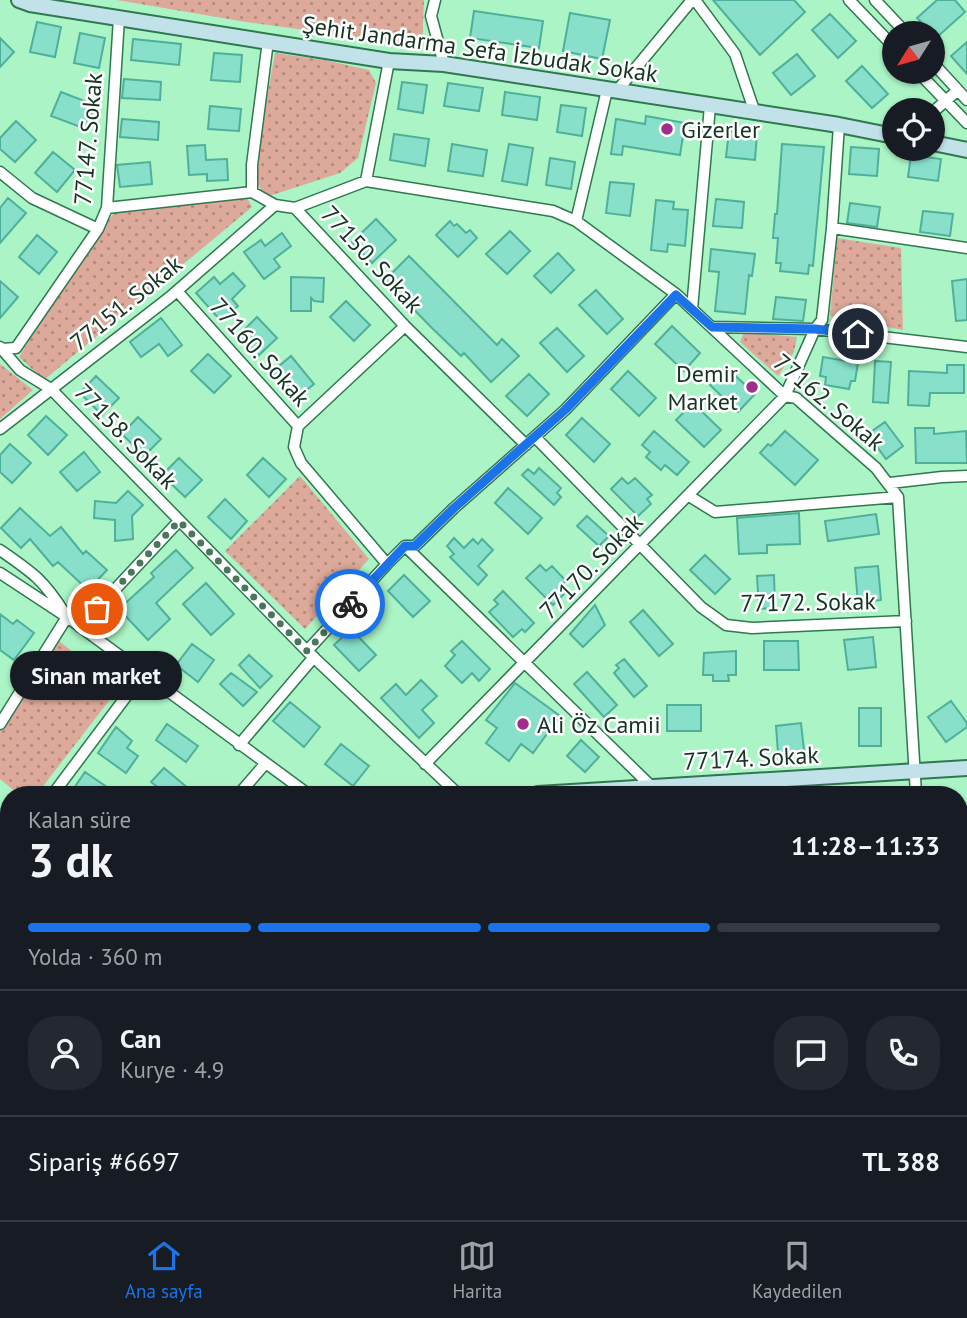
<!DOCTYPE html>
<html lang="tr">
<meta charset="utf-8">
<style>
:root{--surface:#171b24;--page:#242831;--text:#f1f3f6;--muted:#9ea1a6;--line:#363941;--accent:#1a73e8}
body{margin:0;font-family:"PT Sans",sans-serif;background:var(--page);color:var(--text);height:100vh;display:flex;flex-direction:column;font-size:26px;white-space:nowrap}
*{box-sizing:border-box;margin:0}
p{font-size:23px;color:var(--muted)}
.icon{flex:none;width:38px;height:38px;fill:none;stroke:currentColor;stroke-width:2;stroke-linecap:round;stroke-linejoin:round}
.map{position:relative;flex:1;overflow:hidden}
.sheet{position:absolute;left:0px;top:786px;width:968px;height:436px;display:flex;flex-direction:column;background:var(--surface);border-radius:28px 28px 0 0;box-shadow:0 2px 5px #0004}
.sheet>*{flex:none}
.needle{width:46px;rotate:233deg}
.fabs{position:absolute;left:882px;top:21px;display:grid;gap:14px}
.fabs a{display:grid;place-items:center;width:63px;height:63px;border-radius:50%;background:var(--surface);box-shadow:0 2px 5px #0004;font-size:35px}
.pin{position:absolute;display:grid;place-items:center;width:60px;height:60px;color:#fff;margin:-30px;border:4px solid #fff;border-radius:50%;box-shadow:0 2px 7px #0007}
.courier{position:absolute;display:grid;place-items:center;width:70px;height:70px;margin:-35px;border:5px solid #1a73e8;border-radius:50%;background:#fff;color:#222;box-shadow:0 2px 9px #0007}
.bubble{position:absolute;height:49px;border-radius:24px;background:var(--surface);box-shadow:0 2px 5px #0004;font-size:23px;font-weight:700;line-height:49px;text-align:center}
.headline em{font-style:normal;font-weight:700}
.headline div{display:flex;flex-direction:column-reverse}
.headline{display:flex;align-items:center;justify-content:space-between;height:119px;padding:0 28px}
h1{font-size:46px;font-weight:700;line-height:52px}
.bar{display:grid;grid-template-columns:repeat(4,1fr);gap:10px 7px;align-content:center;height:84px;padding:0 28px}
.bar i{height:9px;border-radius:5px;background:var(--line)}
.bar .current{background:var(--accent)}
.bar p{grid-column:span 4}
.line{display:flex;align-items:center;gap:18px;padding:0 28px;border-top:2px solid var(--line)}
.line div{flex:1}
.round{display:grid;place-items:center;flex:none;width:74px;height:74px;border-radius:28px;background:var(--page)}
.dock{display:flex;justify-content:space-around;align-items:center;height:98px;border-top:2px solid var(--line);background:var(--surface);font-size:19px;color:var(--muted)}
.dock a{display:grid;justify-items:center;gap:4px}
.dock .current{color:var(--accent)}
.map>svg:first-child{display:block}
.built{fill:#98eab8}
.grass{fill:url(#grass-dots)}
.cemetery{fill:url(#cemetery-stones)}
.building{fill:#88e0ca;stroke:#4fb09a;stroke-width:2}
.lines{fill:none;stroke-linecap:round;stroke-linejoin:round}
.minor-casing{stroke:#2f7850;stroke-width:13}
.secondary-casing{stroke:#2f7850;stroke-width:18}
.minor{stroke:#fff;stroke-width:10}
.secondary{stroke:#c2e2e9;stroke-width:14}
.done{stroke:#49775b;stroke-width:7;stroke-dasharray:0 12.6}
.route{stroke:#1a73e8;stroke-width:9}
.poi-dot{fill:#a02f8b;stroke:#fff;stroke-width:2.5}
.labels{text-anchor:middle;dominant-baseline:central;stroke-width:5;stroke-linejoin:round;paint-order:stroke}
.street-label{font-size:24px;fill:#153422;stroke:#fff}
.poi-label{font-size:24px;fill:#153422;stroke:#fff;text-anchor:start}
</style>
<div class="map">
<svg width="967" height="1220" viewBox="0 0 967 1220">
<defs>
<pattern id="grass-dots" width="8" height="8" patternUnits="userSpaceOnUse" patternTransform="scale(1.75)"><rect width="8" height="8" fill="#dda99a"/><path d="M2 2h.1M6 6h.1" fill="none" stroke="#b28a7d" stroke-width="1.8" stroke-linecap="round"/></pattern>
<pattern id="cemetery-stones" width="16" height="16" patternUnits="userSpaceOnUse" patternTransform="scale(1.75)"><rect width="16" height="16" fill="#dda99a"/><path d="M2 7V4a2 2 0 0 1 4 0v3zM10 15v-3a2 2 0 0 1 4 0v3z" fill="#b28a7d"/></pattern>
</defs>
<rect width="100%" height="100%" fill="#aaf4c5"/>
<!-- built -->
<path class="built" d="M658 1213H769L778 1220H652Z"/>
<!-- grass -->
<path class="grass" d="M117 0H424L422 46 246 22Z
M275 53 324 60 369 70 376 83 358 158 340 173 266 197 253 177Z
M246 196 252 207 44 380 19 357 74 269 114 213 138 207Z
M837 238 901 248 903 330 830 316Z
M744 332 797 337 794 352 778 376 740 342Z
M0 364 33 390 0 419Z
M300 476 369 559 305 629 225 551Z
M58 640 118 689 37 794H18L0 779V732Z"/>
<!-- cemetery -->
<path class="cemetery" d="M959 1035H967V1220H952V1213H959Z"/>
<!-- building -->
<path class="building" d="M713 0H794L805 12 760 55Z
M937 0H955L965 12 935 39 933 33 917 18Z
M474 11 543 21 539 48 470 38Z
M570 13 610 20 602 59 563 51Z
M830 14 856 41 838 58 812 30Z
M37 22 61 27 55 57 30 52Z
M80 33 105 38 99 68 74 63Z
M0 38 14 52 0 67Z
M133 39 181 44 179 65 131 60Z
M967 42V74L951 56Z
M214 53 242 55 240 82 211 80Z
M797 54 815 76 791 95 773 73Z
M862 66 888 94 872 108 846 81Z
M124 79 161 82 160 100 122 98Z
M402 82 427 85 423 113 398 109Z
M448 83 483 88 479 111 444 106Z
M61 92 95 105 86 129 51 116Z
M505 92 540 97 537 120 502 115Z
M561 105 586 108 582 136 557 132Z
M210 106 241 109 239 131 208 129Z
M646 116 685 123 680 155 623 146 622 155 611 154 616 119 645 124Z
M122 119 159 122 158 140 120 137Z
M16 121 36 140 15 162 0 149V138Z
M729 131 757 133 755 160 726 157Z
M394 134 429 139 425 166 390 160Z
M452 144 487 150 483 176 448 171Z
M509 144 533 148 527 185 502 181Z
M782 144 824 147 813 266 809 265 808 274 780 271 781 263H776L778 238H773L775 214H777Z
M205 145 206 160 227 159 228 180 207 181V174L189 175 187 146Z
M851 147 879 149 877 176 849 174Z
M53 152 75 170 57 192 35 173Z
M911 155 941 159 938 181 908 177Z
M550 158 575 162 571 189 546 185Z
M150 162 152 184 120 187 117 165Z
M610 182 634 184 630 216 606 213Z
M8 198 26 213 0 243V208Z
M716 199 744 202 742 228 713 226Z
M656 200 674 202 673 209 688 210 685 246 668 244 667 252 651 250Z
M850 203 880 207 877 227 847 223Z
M923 211 953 214 950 236 920 232Z
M376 219 396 240 372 263 352 242Z
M450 221 454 226 457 224 466 233 470 230 477 238 458 257 436 235Z
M510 231 530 251 507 274 486 254Z
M282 233 291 246 274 259 280 267 264 279 244 252 261 240 265 246Z
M37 235 57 252 39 274 19 257Z
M711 249 755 254 752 276 749 275 745 314 715 311 719 272 709 271Z
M558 253 574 270 551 293 534 276Z
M409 256 497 345 502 339 519 356 491 382 464 353 461 356 432 328 385 280Z
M233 273 245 286 232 299 238 306 221 321 196 293 214 277 220 284Z
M291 277 324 278 323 302 314 301 311 298V311H291Z
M967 279V320L956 321 952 281Z
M0 281 18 297 0 318Z
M596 290 623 319 607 334 579 305Z
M776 297 806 300 803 321 773 319Z
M346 301 370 325 354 341 330 317Z
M257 317 277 338 257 357 237 337Z
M161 318 182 345 168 356 159 344 141 357 130 342Z
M672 326 700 353 684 371 655 344Z
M557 328 584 356 567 372 540 343Z
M208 354 231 376 214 393 191 371Z
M291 356 314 384 294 400 272 372Z
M823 357 858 363 855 381H851L849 389 825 385 826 377 820 376Z
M875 361 891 362 888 403 873 402Z
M947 365H964V393H930L929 406 908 405 909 371 947 373Z
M727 368 755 394 738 412 710 385Z
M628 371 656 398 639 416 611 389Z
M529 374 549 394 527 416 506 396Z
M96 376 119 398 102 415 80 393Z
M693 403 721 430 704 447 676 420Z
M46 416 67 435 48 455 28 435Z
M138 417 161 439 144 456 122 434Z
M582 418 610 444 594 462 566 435Z
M885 422 903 446 886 459 868 434Z
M915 428H934V434L966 431 967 463H916Z
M654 431 689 462 677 475 665 465 661 470 646 457 650 452 642 445Z
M785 431 818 460 795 485 760 453 768 444 771 446Z
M10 444 31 463 12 483 0 472V455Z
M84 452 100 472 77 491 60 472Z
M179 458 202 480 185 497 162 475Z
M263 458 286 479 269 497 247 475Z
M539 468 561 488 557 493 561 497 554 505 522 475 528 469 534 474Z
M622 478 628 484 635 478 652 495 647 499 651 504 638 516 611 489Z
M508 488 542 518 528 534 495 503Z
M128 491 143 505 132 516 133 539 115 541V520L94 518 95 501 116 503Z
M225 499 247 521 231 539 208 517Z
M20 508 50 536 61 527 83 554 86 551 107 570 88 590 58 562 53 566 30 539 21 548 1 528Z
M799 513 800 544 767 545V553L739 554 737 518Z
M876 514 879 534 828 541 825 521Z
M587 516 609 536 599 546 577 526Z
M454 538 464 548 473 539 478 544 482 539 493 550 478 566 487 575 478 585 450 557 454 554 447 546Z
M176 550 193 568 156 603 170 619 148 640 119 609 154 577 151 573Z
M705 555 730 579 715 594 690 570Z
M540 565 546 571 552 566 566 581 560 586 566 592 553 605 526 578Z
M878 566 881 600 858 603 855 568Z
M404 575 430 601 413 617 388 591Z
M774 575 775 608 759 609 757 576Z
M206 583 234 614 211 635 183 604Z
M503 591 534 623 525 632 522 629 513 637 489 612 498 604 494 600Z
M595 605 605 625 583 647 570 634Z
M643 610 673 644 659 656 630 622Z
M0 614 13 624 17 620 34 633 14 660 0 650Z
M351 629 376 655 359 671 334 645Z
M873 637 876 667 848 670 844 640Z
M462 641 490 669 479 681 472 673 462 683 445 666 455 655 451 651Z
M764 641H798L799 670H764Z
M192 644 214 660 198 682 176 665Z
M736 651V675H728L729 681H713V675H703L704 653Z
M249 655 272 676 260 688 239 665Z
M624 659 647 686 634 697 614 673 619 668 616 665Z
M587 672 617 705 604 717 574 684Z
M231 673 257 692 243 706 220 684Z
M421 680 437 696 422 710 434 723 419 738 381 698 396 684 406 695Z
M515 683 560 716 533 753 521 744 509 761 486 743 497 728 486 720Z
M951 701 967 723V727L946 742 928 717Z
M290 702 320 727 304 747 273 721Z
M667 705H701V731H667Z
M859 708H881V746H859Z
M801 723 804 750 778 753 776 726Z
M167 724 198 746 186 762 156 740Z
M116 727 132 741 127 748 138 756 126 773 98 753Z
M581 740 599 757 585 772 567 756Z
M341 744 369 766 353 786 325 764Z
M164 768 195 794H166L151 782Z
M85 772 117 794H70Z"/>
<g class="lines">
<!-- minor casing -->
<g class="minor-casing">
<path id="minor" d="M435 0 431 16 444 64
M695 0 735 54 755 113
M849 0 894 47
M875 0 906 33
M933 63 967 100
M918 72 967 123
M616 92 692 0
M933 112 958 90
M0 172 32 198 98 229
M366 181 389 61
M252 192V165L268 41
M107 208 252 192 275 205 295 208 405 326 526 445
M295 208 366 181 553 211 576 221 676 294 785 396 796 398 876 468 898 497 916 794
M576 221 607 90
M832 228 967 248
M177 291 298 426 405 326
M692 309 710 106
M712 327 815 329 967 347
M0 347 20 370 51 389 307 651 458 794
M1 349 16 348 98 229 107 208 119 18
M298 426 294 447 301 463 387 564
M0 429 170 297 275 205
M535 437 701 607 726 625 752 628 906 621
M890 483 942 477 967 476
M689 496 715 512 898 497
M405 546 652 787
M0 550C32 572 44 580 65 614
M0 573 67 617 308 794
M80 627 179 521
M307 651 387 564 405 546H415L454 508 565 410 676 294
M0 724 67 617
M239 745 314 657
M425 764 785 396 815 329 822 320 832 228 839 125
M53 794 143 674
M239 794 265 764
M0 864 9 852
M0 874 9 882
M0 1079 9 1069
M0 1084 9 1092
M140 1213 148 1220
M844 1213 858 1218
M906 1213 920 1220
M944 1213V1220
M285 1220 292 1213
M646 1220 653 1213"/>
</g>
<!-- secondary casing -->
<g class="secondary-casing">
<path id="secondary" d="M19 0 30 4 389 61 444 64 839 125 894 136
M933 143 967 150
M538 794 967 768
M80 1220 86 1213"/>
</g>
<!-- minor -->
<use href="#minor" class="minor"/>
<!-- secondary -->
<use href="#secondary" class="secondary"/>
</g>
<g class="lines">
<!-- done -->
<path class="done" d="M97 609 179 521 307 651 350 604"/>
<!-- route -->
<path class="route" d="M350 604 405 546H415L454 508 565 410 676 295 712 327 815 329 858 334"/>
</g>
<!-- markers -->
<g class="poi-dot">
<circle cx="667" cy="129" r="7"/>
<circle cx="752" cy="387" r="7"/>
<circle cx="523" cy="724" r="7"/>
</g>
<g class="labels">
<!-- street labels -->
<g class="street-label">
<text transform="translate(480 49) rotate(8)">Şehit Jandarma Sefa İzbudak Sokak</text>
<text transform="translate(88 139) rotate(-85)">77147. Sokak</text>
<text transform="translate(372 259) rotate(47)">77150. Sokak</text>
<text transform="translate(126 303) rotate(-39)">77151. Sokak</text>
<text transform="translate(260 352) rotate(48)">77160. Sokak</text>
<text transform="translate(829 402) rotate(40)">77162. Sokak</text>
<text transform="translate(126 436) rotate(46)">77158. Sokak</text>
<text transform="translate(591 566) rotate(-46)">77170. Sokak</text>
<text transform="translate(808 602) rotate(-1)">77172. Sokak</text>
<text transform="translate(751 758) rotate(-3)">77174. Sokak</text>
</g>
<!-- poi labels -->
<g class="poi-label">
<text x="681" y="129">Gizerler</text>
<text x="738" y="373" text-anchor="end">Demir<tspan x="738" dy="28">Market</tspan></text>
<text x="537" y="724">Ali Öz Camii</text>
</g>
</g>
</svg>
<div class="fabs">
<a><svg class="needle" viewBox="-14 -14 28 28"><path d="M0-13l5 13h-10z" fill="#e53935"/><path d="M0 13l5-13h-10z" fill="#9ea1a6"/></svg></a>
<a><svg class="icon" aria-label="locate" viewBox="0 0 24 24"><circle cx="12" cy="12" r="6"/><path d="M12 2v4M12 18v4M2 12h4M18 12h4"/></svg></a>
</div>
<div class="pin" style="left:97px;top:609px;background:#ea580c"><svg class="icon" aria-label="bag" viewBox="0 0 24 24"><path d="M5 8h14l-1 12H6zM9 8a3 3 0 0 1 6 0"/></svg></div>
<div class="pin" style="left:858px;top:334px;background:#1f2937"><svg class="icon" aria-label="home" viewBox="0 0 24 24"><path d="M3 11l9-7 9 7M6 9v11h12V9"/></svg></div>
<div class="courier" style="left:350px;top:604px"><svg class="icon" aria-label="bike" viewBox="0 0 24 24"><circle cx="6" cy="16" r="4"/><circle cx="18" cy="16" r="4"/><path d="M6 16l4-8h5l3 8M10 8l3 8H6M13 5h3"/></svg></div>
<div class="bubble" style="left:10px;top:651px;width:172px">Sinan market</div>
<section class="sheet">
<div class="headline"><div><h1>3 dk</h1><p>Kalan süre</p></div><em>11:28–11:33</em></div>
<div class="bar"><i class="current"></i><i class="current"></i><i class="current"></i><i></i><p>Yolda · 360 m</p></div>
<div class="line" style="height:126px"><a class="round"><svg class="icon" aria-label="person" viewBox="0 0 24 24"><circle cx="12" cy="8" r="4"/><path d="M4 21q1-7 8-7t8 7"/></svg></a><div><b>Can</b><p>Kurye · 4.9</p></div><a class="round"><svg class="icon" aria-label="chat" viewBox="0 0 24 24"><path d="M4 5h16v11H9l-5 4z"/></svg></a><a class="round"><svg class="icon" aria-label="phone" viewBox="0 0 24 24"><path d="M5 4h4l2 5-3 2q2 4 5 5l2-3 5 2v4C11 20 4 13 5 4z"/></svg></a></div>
<div class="line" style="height:91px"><div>Sipariş #6697</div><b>TL 388</b></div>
</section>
</div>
<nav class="dock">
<a class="current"><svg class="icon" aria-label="home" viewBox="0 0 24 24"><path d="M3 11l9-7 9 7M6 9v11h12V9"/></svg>Ana sayfa</a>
<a><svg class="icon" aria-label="map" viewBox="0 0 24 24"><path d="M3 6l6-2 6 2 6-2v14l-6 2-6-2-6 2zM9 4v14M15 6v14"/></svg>Harita</a>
<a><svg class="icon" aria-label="saved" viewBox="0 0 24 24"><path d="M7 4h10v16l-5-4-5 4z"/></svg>Kaydedilen</a>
</nav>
